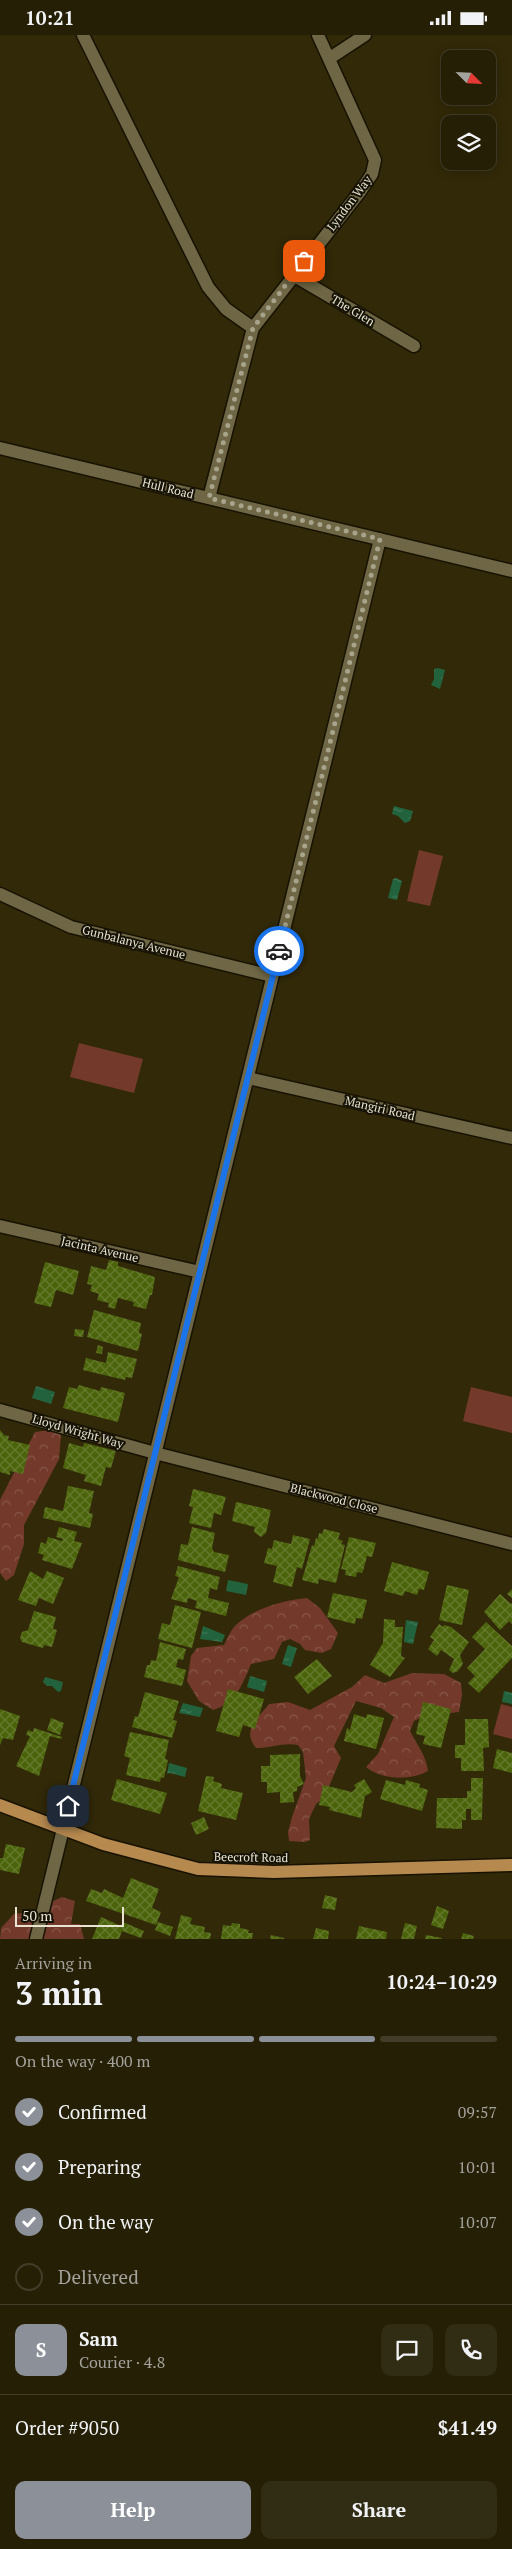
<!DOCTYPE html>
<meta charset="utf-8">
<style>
:root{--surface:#251f06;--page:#312c14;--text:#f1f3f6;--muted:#a3a29b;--line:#423d28;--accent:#8c9099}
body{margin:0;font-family:"PT Serif",serif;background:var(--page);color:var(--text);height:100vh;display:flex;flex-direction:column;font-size:19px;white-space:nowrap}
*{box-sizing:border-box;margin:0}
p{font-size:16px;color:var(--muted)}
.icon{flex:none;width:28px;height:28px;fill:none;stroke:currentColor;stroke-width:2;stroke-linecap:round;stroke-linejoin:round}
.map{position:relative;height:1904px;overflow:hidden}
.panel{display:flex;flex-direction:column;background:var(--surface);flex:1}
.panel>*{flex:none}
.needle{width:32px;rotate:114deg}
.buttons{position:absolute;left:441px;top:15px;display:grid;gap:10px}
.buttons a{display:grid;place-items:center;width:55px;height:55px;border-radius:10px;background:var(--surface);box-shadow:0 2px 12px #0003,0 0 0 1px var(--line);font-size:25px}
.scale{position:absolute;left:15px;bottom:12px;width:109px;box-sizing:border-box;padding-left:5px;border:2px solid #e8e4d1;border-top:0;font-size:14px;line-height:18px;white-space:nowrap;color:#e8e4d1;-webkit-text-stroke:4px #161206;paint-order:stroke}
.pin{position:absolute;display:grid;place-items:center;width:42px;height:42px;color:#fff;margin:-21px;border-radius:10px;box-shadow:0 2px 8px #0006}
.courier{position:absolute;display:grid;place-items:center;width:50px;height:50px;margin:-25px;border:4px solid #1a73e8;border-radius:50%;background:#fff;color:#222;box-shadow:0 1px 6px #0007}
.summary em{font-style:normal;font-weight:600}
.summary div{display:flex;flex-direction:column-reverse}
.summary{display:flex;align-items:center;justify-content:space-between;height:85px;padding:0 15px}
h1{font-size:32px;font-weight:600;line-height:38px}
.bar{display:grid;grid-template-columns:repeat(4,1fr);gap:8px 5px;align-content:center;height:60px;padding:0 15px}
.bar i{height:6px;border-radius:4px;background:var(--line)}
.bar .active{background:var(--accent)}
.bar p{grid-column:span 4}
.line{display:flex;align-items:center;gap:12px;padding:0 15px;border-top:1px solid var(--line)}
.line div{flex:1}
.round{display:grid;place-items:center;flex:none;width:52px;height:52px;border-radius:10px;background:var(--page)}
ol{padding:0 15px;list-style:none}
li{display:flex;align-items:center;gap:15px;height:55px}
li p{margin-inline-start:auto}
li .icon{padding:5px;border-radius:50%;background:var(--accent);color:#fff;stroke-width:4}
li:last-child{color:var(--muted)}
li i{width:28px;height:28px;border:2px solid var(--line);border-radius:50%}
.action{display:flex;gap:10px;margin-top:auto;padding:10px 15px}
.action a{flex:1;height:58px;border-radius:10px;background:var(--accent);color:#fff;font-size:20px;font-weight:600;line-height:58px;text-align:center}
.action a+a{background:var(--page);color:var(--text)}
.status{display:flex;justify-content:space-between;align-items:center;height:35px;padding:0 25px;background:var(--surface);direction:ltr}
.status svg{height:14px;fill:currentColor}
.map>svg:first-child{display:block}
.forest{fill:url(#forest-crowns)}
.pitch{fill:#733a2b}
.water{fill:url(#water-ripples)}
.building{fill:url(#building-cross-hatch)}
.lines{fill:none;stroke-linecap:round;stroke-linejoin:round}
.minor-casing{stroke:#181200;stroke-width:15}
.major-casing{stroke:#181200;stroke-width:15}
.minor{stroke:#6e6644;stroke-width:12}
.major{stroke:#b6894f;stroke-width:12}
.done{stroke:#a8a38b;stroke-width:5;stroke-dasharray:0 9}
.route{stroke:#1a73e8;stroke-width:6}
.labels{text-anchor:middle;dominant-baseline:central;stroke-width:4;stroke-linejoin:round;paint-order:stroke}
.street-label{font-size:12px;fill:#e8e4d1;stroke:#161206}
</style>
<div class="status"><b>10:21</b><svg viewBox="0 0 49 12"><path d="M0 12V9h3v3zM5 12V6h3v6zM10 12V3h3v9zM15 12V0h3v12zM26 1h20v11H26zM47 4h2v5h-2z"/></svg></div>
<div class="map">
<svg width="512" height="1904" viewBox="0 0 512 1904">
<defs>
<pattern id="forest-crowns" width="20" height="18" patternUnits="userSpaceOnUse" patternTransform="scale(1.25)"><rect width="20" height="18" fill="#733a2b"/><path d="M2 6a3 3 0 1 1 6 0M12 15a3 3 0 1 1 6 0" fill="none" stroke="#875649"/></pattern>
<pattern id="water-ripples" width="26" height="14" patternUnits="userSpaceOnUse" patternTransform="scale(1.25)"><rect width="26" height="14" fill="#22633e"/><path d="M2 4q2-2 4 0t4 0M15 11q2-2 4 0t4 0" fill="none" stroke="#427959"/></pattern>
<pattern id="building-cross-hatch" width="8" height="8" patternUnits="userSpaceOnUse" patternTransform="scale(1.25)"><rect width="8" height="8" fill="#4b640b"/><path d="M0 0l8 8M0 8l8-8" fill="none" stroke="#657a2e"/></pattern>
</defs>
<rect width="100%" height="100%" fill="#312908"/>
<!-- forest -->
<path class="forest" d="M50 1395 61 1400 59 1424 24 1490V1509L14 1540 6 1546 0 1538V1465L35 1397Z
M307 1563 320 1573 338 1598 331 1614 322 1618 305 1615 300 1609 290 1604 282 1607 274 1624 251 1629C242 1650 236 1668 213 1675L199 1666 187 1646 191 1621 197 1613 224 1610C228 1603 231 1594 237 1589 255 1573 284 1565 307 1563Z
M412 1638 444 1639 461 1648 462 1660 459 1677 424 1681 414 1686 410 1696C417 1710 426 1720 428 1736 410 1746 382 1745 366 1732L378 1719 394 1682 381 1673 356 1666 334 1711 341 1723 324 1763 316 1769 309 1784 310 1805 305 1807 289 1806 288 1797 292 1782 306 1743 303 1717 298 1710C284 1707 270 1713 256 1713 241 1695 258 1683 269 1669L288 1667 310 1675 352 1652 365 1640 384 1648Z
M62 1862 75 1866 71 1889H80L84 1904H0L1 1893 14 1879 30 1877Z"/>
<!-- pitch -->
<path class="pitch" d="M419 815 443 821 430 871 407 866Z
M79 1008 143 1024 134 1058 70 1042Z
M471 1352 512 1362V1398L463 1386Z
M501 1669 512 1672V1704L493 1699Z"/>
<!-- water -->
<path class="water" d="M438 633 445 635 440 654 431 650 434 644V634Z
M394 771 413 776 410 786 405 788 398 781 392 779Z
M396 843 402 846 397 865 388 863 393 844Z
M36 1351 55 1357 51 1369 32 1363Z
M228 1545 248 1549 246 1560 226 1556Z
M406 1585 418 1587 413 1609 404 1607Z
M203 1591 225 1600 222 1607 200 1604Z
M288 1610 297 1613 291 1632 282 1629Z
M250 1641 267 1646 264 1657 247 1652Z
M45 1642 63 1647 61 1656 58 1657 52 1651H47L43 1647Z
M504 1656 512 1658V1669L502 1667Z
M183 1668 203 1673 200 1682 179 1678Z
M169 1728 187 1733 185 1742 170 1738 167 1739Z"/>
<!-- building -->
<path class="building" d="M109 1225 118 1227V1231L155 1242 152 1260H150L146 1274 133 1271 134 1267 118 1263 115 1274 108 1272 109 1268 97 1265 99 1259 90 1256 92 1250 87 1249 91 1231 106 1235Z
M45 1227 79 1236 73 1260 56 1255 51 1272 34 1268Z
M94 1275 141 1288 139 1298 142 1299 138 1316 87 1302Z
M75 1294 84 1295 83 1302 74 1301Z
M98 1310 103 1312 102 1319 96 1318Z
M108 1317 137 1324 132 1343 126 1342 125 1345 83 1335 86 1323 106 1328Z
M79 1350 100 1356 101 1352 125 1358 118 1387 63 1373 69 1352 77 1354Z
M0 1395 4 1400 9 1401 8 1405 30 1410 23 1439 10 1436V1440L0 1437Z
M69 1408 83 1412 84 1408 116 1416 111 1433 106 1432 101 1451 84 1446 86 1440 63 1433Z
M68 1451 94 1456 89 1478 93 1479 90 1493 43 1483 45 1472 63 1476Z
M193 1454 226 1462 221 1480 214 1478 211 1493 189 1488 193 1472 189 1471Z
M236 1467 271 1475 266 1498 261 1502 254 1497 255 1492 232 1486Z
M59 1492 77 1497 74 1506 82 1508 72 1534 42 1525 44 1520 38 1518 41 1507 46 1509 48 1502 62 1506 63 1504 56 1502Z
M192 1492 215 1498 212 1513 214 1517 229 1520 225 1537 178 1525 181 1509 188 1510Z
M324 1494 340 1498 338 1504 343 1506 341 1509 345 1510 336 1548 319 1544 318 1549 302 1545 312 1510 314 1511 316 1503 318 1504 319 1498 322 1499Z
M293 1500 310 1504 302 1534 297 1532 292 1552 273 1547 277 1531 264 1528 268 1513 272 1514 274 1505 291 1509Z
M349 1502 376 1508 372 1522 367 1521 364 1533 362 1538 357 1537 356 1542 345 1540 346 1535 341 1534Z
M392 1527 429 1537 424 1555 419 1554 417 1560 405 1556 403 1561 384 1556Z
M178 1531 220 1542 217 1555 210 1553 208 1563 229 1568 226 1581 195 1573 197 1566 188 1563 187 1568 171 1564 179 1542 175 1541Z
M30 1536 43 1544 47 1536 64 1543 53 1569 39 1563 36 1571 18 1565Z
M447 1550 469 1555 462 1590 439 1585Z
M512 1554V1563L507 1559Z
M333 1558 367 1565 362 1584 356 1583 355 1589 327 1582Z
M500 1559 511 1569 512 1568V1589L509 1586 500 1595 484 1577Z
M175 1570 201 1577 192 1613 158 1604 162 1588 170 1590Z
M34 1576 56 1582 53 1594 57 1595 52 1612 44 1610 43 1613 22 1607 20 1603 22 1597 28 1595Z
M384 1584 395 1585V1592H403L401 1621 405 1623 390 1642 370 1630 383 1608Z
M486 1587 512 1611V1623L479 1658 468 1648 475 1641 467 1633 485 1614 472 1602Z
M439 1589 443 1592 444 1590 451 1592 469 1607 460 1620 463 1629 458 1636 453 1638 449 1635 454 1624 441 1615 437 1621 428 1614 434 1605 430 1602Z
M160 1607 186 1614 183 1625 178 1624 176 1632 186 1635 182 1651 144 1642 147 1630H150L151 1625 156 1626Z
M317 1624 332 1641 308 1659 294 1642Z
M228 1654 264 1664 255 1694 243 1690 239 1702 216 1696Z
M145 1657 179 1666 173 1685 177 1686 172 1703 132 1692 135 1681 138 1682Z
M423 1667 451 1674 441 1713 423 1709 425 1701 416 1699Z
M0 1674 20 1681 13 1705 3 1703 0 1710Z
M354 1679 366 1683 367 1679 384 1683 376 1714 344 1706 347 1693 350 1695Z
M51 1683 64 1688 60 1700 47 1695Z
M465 1684H488L489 1712 483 1713 484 1736H461V1723H455V1710H465Z
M34 1693 62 1702 61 1704 50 1701 39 1741 16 1731 30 1701 26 1700 28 1695 33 1697Z
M130 1697 169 1705 165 1724 168 1725 164 1743 161 1742 160 1747 126 1740 130 1723 124 1721Z
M497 1714 512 1718V1738L493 1733Z
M300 1719V1741L304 1749 297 1752V1756L293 1757 294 1767 280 1768V1757L267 1758V1747H261V1731H270V1720Z
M206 1741 214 1742 213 1746 222 1749 221 1753 243 1758 236 1785 198 1776Z
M471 1743H483L482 1785H471V1774H466V1785H462V1794L436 1793 437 1763H467V1756H471Z
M117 1744 167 1758 160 1779 111 1765Z
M364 1744 372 1757 365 1761 361 1783 329 1775 330 1772 319 1770 323 1750 352 1757 356 1753 354 1750Z
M386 1745 405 1750 406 1745 420 1749 419 1752 428 1755 422 1776 380 1764Z
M204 1782 209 1794 196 1800 191 1788Z
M6 1809 25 1813 19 1839 0 1835V1823H3Z
M131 1843 159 1854 152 1873 161 1877 156 1890 86 1866 91 1854 102 1858 104 1854 123 1863Z
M325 1860 337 1863 335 1875 322 1873Z
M437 1871 449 1876 443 1894 431 1890Z
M181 1880 192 1883 190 1889 205 1892 204 1897 211 1898 210 1904H175Z
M101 1882 121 1891 123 1887 144 1896 141 1903 122 1896 119 1904H92Z
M158 1887 173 1892 170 1901 155 1895Z
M232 1888 240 1889V1893L249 1895 248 1898H253L252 1904H221L223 1890 231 1891Z
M405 1888 417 1891 414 1904H401Z
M359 1891 387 1897 386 1904H356Z
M316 1893 329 1896 328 1904H313Z
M463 1898 474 1901 473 1904H461Z
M271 1900 284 1903V1904H270Z
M426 1900 442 1903V1904H425Z"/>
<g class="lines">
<!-- minor casing -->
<g class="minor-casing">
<path id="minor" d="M83 0 208 252 226 274 253 293
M330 23 365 0
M293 240 414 311
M0 413 512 536
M209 463 253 293 359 158 372 139 375 125 318 0
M0 859 71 892 272 941
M248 1043 512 1103
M0 1191 200 1237
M0 1375 155 1418 512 1509
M36 1904 380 504"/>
</g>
<!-- major casing -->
<g class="major-casing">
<path id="major" d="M0 1770 103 1809 198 1834 274 1837 512 1830"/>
</g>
<!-- minor -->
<use href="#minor" class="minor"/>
<!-- major -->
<use href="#major" class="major"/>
</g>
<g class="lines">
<!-- done -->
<path class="done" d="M279 916 380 504 209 463 253 293 304 226"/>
<!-- route -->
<path class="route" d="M68 1771 279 916"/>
</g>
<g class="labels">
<!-- street labels -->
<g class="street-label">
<text transform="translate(349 168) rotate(-53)">Lyndon Way</text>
<text transform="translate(353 275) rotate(31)">The Glen</text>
<text transform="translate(168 453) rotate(14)">Hull Road</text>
<text transform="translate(134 907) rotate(14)">Gunbalanya Avenue</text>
<text transform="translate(380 1073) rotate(13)">Mangiri Road</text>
<text transform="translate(100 1214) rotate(13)">Jacinta Avenue</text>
<text transform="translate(78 1396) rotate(16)">Lloyd Wright Way</text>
<text transform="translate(334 1463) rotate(14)">Blackwood Close</text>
<text transform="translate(251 1822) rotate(1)">Beecroft Road</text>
</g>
</g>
</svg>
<div class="buttons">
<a><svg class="needle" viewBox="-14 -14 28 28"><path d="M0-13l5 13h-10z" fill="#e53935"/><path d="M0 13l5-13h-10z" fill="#a3a29b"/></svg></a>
<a><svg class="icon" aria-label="layers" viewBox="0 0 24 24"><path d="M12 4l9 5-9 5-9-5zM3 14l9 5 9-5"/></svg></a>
</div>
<div class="scale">50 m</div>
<div class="pin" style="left:304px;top:226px;background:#ea580c"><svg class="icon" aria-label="bag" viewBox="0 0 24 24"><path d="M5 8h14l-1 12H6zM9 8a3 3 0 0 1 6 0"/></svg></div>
<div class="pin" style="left:68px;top:1771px;background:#1f2937"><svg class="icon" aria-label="home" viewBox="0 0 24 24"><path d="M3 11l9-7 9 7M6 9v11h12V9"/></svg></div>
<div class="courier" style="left:279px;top:916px"><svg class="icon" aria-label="car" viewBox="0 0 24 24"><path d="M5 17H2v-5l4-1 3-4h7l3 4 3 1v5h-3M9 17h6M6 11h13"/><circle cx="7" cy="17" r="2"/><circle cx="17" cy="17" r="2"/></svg></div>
</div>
<section class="panel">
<div class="summary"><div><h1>3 min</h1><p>Arriving in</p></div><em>10:24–10:29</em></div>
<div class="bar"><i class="active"></i><i class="active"></i><i class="active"></i><i></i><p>On the way · 400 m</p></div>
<ol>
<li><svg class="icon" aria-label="check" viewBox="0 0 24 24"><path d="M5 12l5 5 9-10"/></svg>Confirmed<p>09:57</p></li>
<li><svg class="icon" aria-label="check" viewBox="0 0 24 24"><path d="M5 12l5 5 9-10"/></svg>Preparing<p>10:01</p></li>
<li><svg class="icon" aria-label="check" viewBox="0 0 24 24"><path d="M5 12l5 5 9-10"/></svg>On the way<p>10:07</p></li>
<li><i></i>Delivered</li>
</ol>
<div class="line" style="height:90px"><b class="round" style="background:var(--accent);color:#fff">S</b><div><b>Sam</b><p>Courier · 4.8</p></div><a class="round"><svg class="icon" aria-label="chat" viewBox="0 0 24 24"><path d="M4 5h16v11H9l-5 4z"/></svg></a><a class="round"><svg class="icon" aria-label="phone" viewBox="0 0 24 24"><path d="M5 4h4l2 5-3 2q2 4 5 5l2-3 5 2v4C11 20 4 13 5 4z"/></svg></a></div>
<div class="line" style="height:65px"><div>Order #9050</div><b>$41.49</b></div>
<div class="action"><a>Help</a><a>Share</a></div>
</section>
